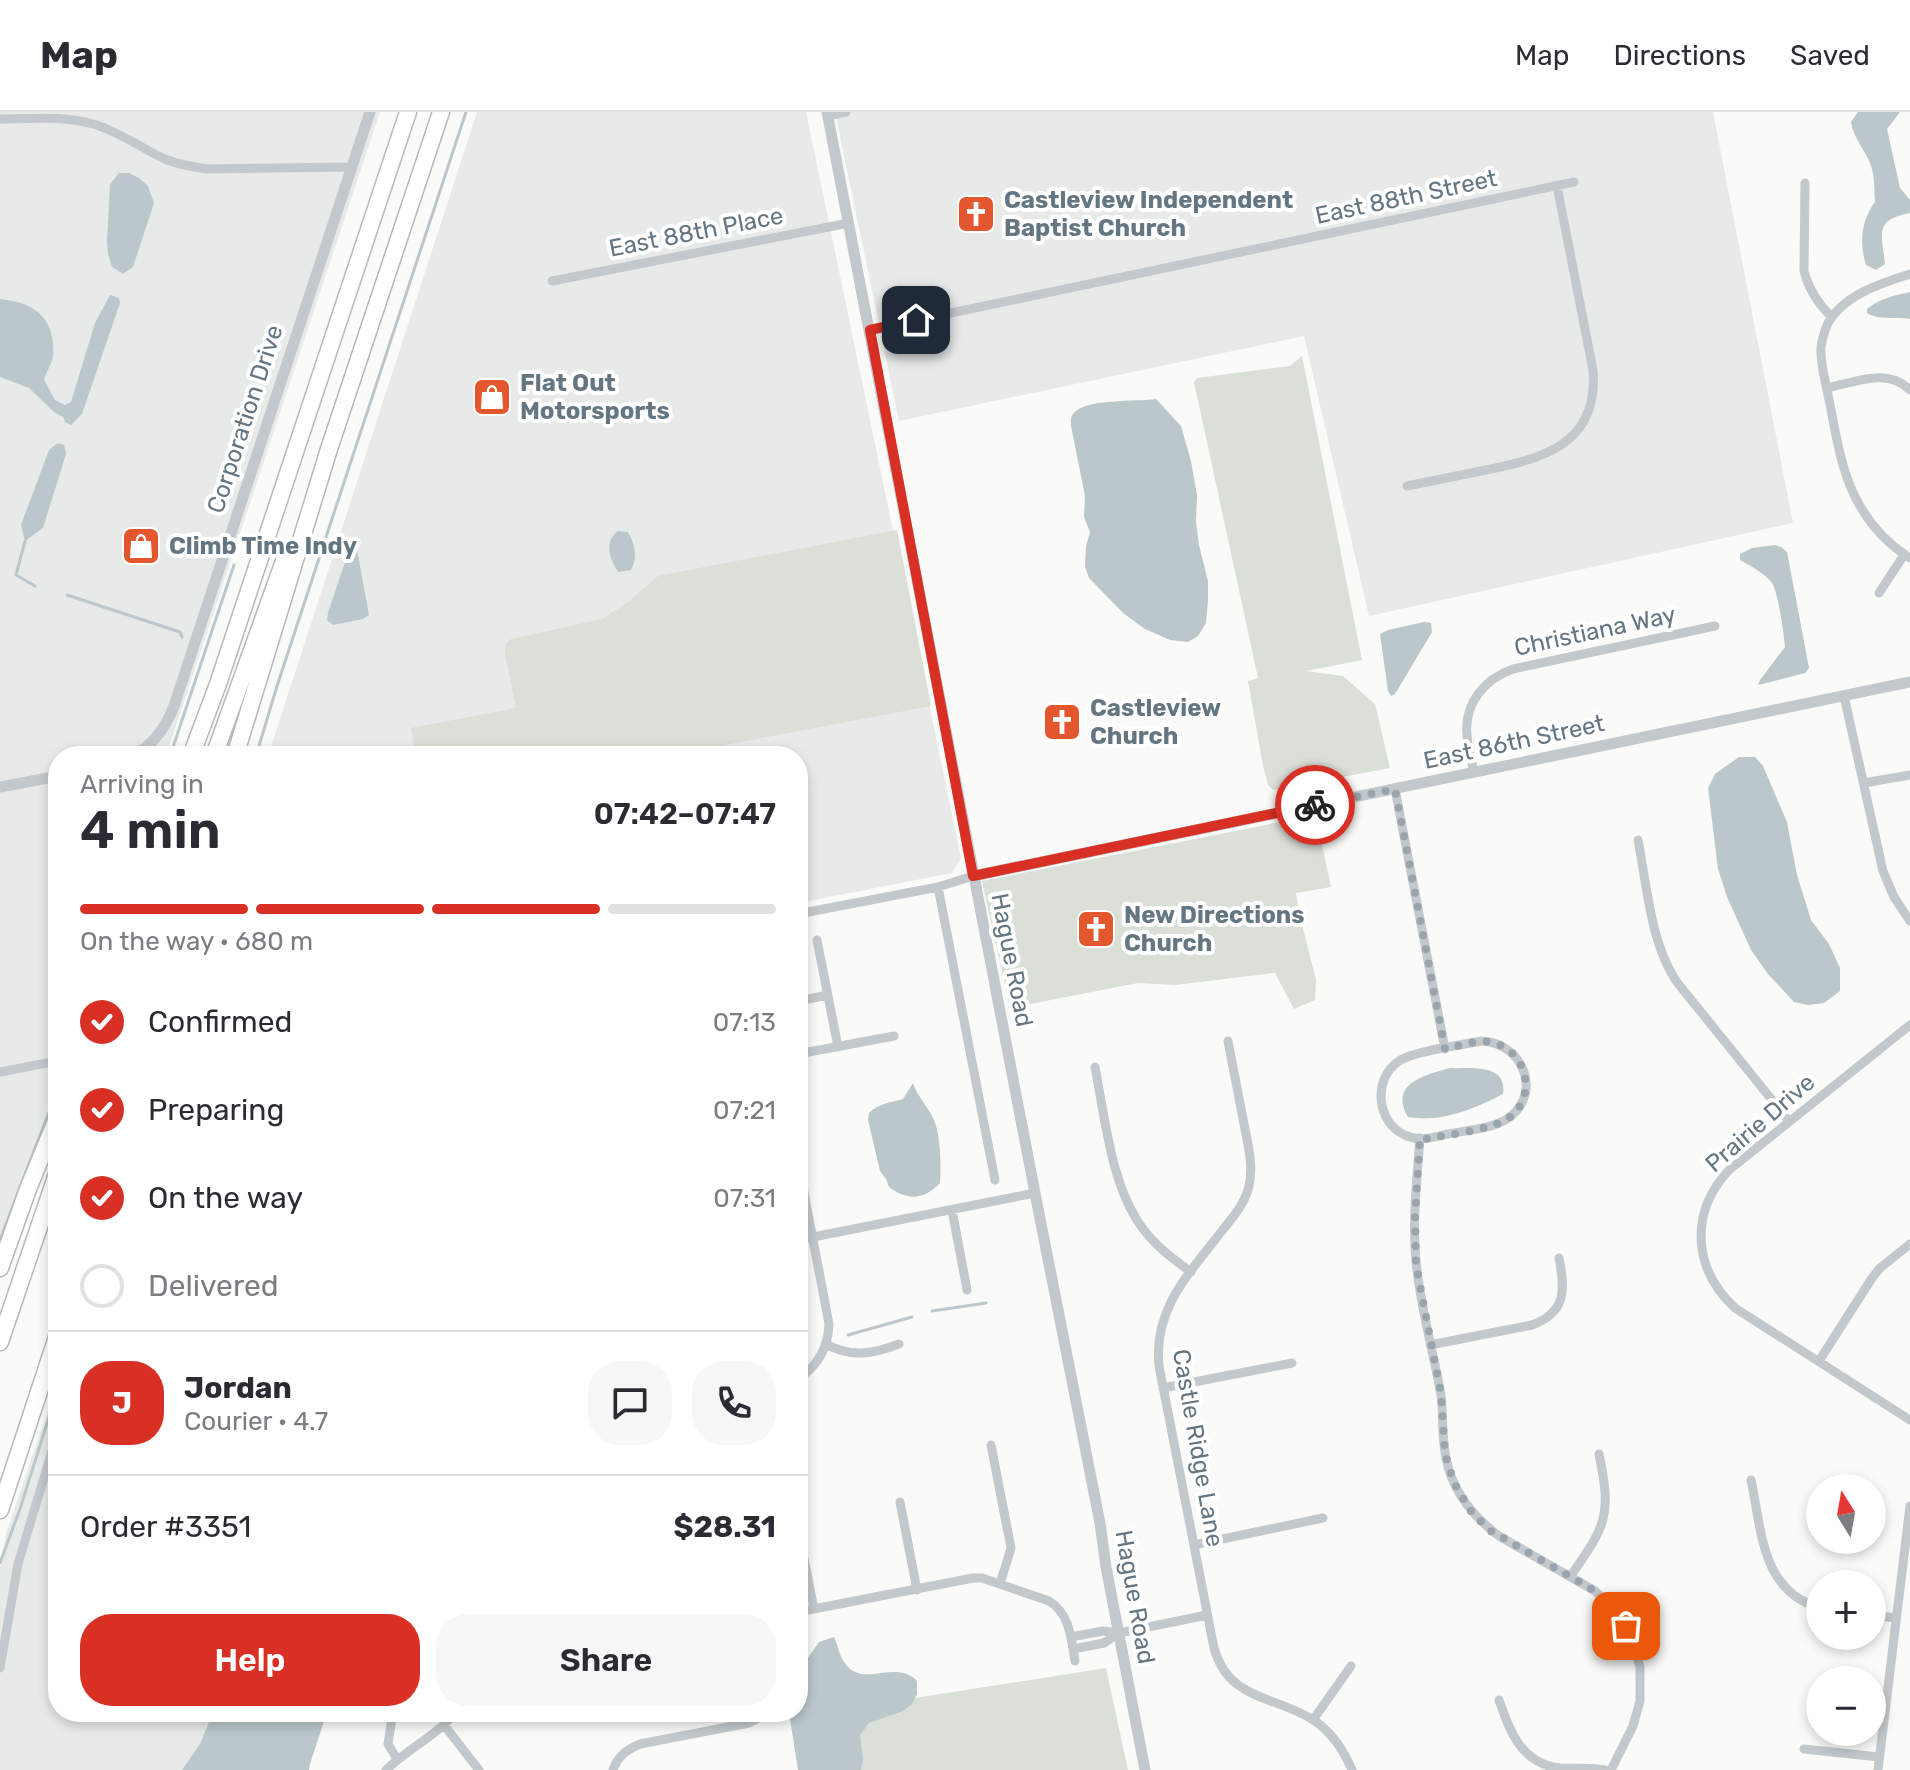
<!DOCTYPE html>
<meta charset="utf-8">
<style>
:root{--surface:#fff;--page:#f7f7f7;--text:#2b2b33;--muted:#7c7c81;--line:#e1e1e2;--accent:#d93025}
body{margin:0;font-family:Rubik,sans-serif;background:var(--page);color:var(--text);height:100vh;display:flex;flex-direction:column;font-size:30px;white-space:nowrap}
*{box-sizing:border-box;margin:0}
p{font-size:26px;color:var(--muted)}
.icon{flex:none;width:44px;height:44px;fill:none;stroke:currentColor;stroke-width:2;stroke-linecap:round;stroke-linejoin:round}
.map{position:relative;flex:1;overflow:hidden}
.details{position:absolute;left:48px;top:634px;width:760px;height:976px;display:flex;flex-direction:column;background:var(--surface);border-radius:32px;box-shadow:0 4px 12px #0003}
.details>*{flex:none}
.needle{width:52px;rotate:349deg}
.tools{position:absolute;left:1806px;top:1362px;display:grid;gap:16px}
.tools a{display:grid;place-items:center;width:80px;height:80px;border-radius:50%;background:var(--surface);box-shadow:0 4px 12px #0003;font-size:40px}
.pin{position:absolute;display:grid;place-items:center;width:68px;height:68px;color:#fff;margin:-34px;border-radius:16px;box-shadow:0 4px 12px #0006}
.courier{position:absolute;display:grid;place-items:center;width:80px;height:80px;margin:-40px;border:6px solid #d93025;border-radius:50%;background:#fff;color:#222;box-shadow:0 2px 10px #0007}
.headline em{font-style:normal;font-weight:600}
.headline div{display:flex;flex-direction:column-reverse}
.headline{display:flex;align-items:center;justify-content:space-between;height:136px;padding:0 32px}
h1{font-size:52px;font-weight:600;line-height:60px}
.bar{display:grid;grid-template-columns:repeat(4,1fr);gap:12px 8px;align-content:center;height:96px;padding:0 32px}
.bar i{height:10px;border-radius:6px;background:var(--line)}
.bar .selected{background:var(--accent)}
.bar p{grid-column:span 4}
.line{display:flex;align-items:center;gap:20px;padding:0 32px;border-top:2px solid var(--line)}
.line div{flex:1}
.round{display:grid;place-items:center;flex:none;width:84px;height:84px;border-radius:32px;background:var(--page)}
ol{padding:0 32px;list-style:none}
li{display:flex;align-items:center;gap:24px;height:88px}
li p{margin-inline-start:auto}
li .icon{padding:8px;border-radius:50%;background:var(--accent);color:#fff;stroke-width:4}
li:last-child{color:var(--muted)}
li i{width:44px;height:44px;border:4px solid var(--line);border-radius:50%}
.primary-button{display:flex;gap:16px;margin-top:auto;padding:16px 32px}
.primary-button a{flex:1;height:92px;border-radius:32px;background:var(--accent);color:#fff;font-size:32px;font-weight:600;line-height:92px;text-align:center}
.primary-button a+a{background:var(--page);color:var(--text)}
header{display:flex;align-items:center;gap:48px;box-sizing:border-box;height:112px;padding:0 40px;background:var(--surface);border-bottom:2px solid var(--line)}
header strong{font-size:38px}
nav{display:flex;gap:44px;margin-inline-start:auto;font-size:28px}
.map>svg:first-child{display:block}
.built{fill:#e8e9e9}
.green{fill:#dadfd7}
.water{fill:#bbc7cb}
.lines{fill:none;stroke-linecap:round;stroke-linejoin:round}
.stream{stroke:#bbc7cb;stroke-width:3}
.motorway-casing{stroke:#b4b9bd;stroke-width:19}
.minor{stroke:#c3c8cc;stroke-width:9}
.tertiary{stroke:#c3c8cc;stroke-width:11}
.motorway{stroke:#fff;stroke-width:16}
.done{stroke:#99a4ac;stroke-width:8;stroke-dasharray:0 14.4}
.route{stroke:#d93025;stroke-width:10}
.labels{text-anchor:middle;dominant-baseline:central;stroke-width:8;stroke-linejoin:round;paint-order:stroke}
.street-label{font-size:24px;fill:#657683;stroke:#fff}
.poi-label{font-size:24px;font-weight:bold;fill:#657683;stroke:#fff;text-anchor:start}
</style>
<header>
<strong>Map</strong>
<nav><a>Map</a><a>Directions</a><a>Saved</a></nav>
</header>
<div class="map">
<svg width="1910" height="1658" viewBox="0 0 1910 1658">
<rect width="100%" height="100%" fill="#fafaf8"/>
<!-- built -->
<path class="built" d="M0 0H380L166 644H58V966L0 1135Z
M477 0H806L961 746 952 761 798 791V644H268Z
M835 0H1713L1793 411 1369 504 1304 224 899 309Z
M58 1270V1600H221L189 1658H0V1457L6 1421Z"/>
<!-- green -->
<path class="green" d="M1302 244 1362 548 1306 559 1343 564 1375 592 1390 656 1273 678 1268 673 1263 654 1248 569 1258 566 1194 270 1197 266 1290 254Z
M897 418 931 594 666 644H416L411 616 516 596 505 542V533L511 527 602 507 627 491 658 464Z
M1316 703 1331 775 1296 781 1299 801 1316 868 1315 888 1294 897 1275 861 1175 873 1138 871 1010 896 982 769Z
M1106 1556 1128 1658H812L858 1595Z"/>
<!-- water -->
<path class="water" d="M1858 0H1900L1887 17 1900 76 1910 88V101C1873 108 1882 122 1885 152L1876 158 1866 153C1859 131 1861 109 1875 90 1874 77 1875 64 1870 51 1864 37 1853 25 1851 10Z
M119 61H129L139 66 148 74 154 91 133 155 123 162 112 155 108 142 107 130 110 72Z
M1910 180V207C1896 204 1879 209 1867 201V197C1879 187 1895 183 1910 180Z
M110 183 119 186 120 191 82 302 71 313 65 310 63 305 54 300 29 276 0 265V187C35 190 56 207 53 244 52 252 46 260 44 268L55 288 65 293 71 290 95 211Z
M1156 287 1181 314 1191 349 1197 383 1196 410 1199 433 1208 469V488L1206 511 1198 524 1188 530 1170 528 1145 517 1123 501 1089 466 1085 455 1086 434 1090 420 1084 405 1085 384 1071 314C1071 309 1070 306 1073 302 1084 286 1138 290 1156 287Z
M58 331 64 333 66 342 43 416 25 429 21 413 49 338Z
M618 419 628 420C635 433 638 445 631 458L618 460C610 447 603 430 618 419Z
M353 426 356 432 369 503 363 507 333 513 327 508 328 501 348 441 349 429Z
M1775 433 1781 435 1787 440 1809 556 1805 561 1758 573 1760 568 1785 535C1784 522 1778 480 1772 471 1765 461 1750 454 1740 448V442L1752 436Z
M1424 510 1431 511 1432 520 1395 582 1391 584 1388 579 1380 522 1388 518Z
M1739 645H1755L1763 654 1787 710 1797 763 1811 808 1829 832 1840 856V879L1824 891 1808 893 1794 890 1768 862 1751 838 1727 785 1718 757 1708 676 1715 662Z
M1450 956C1470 957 1508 951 1503 982 1474 997 1441 1011 1408 1005 1388 971 1426 963 1450 956Z
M913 971C917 984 927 993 933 1006 941 1022 941 1053 940 1071 924 1088 908 1089 889 1075L886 1067 880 1059 868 1008 869 1001C879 991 890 991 903 987Z
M834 1525C838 1533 839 1543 844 1550 862 1578 895 1546 917 1569V1582L912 1592 903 1599 869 1611 860 1623 863 1647 861 1658H798L789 1600H798V1560L819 1530Z
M213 1600H327L310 1652 309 1658H182L200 1632Z"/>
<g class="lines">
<!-- stream -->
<path class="stream" d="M25 429 16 463 35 474
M67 483 180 520 182 525
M170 644 234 453
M256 644 277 574 466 0
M0 1128 58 976
M932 1199 986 1191
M848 1223 912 1205
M798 1243 802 1242
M0 1451 20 1397 58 1276"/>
<!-- motorway casing -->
<g class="motorway-casing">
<path id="motorway" d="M191 644 218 572 408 0
M214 644 288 438
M235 644 329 337 441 0
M0 1156 28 1077 58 1004
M0 1230 58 1059
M0 1398 58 1222"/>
</g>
<!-- minor -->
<path class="minor" d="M828 4 846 0
M0 7C31 7 63 3 93 12 118 19 141 36 165 47 179 53 193 55 207 57L351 55
M1805 71 1804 159C1809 178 1818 192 1832 205
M1910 162C1881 171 1844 183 1828 211 1825 218 1822 227 1821 235 1820 251 1825 267 1828 283 1836 320 1840 360 1860 394 1872 415 1889 433 1910 446
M552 169 849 111
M870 218 1574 70
M1827 276C1855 270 1888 255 1910 278
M1407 374C1432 369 1457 364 1481 359 1541 347 1599 334 1593 258L1557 74
M1879 481 1904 443
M1844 584 1883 759 1894 785 1910 809
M1474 660C1471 648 1468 636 1467 623 1464 592 1484 567 1513 557L1715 514
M1864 671 1910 663
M1395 677 1445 937
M1638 728C1647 774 1651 837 1680 874L1789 1009
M938 775 995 1068
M798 802 938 775 973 764
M817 828 838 935
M798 889 828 883
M1910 913 1729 1058C1689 1101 1693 1157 1735 1196L1910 1308
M1228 929C1233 955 1238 981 1243 1007 1247 1029 1254 1052 1249 1074 1245 1092 1232 1106 1221 1120 1189 1162 1153 1197 1159 1254L1214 1536C1229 1590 1276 1583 1315 1609 1332 1621 1344 1639 1352 1658
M1482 929C1523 931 1544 982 1507 1007 1492 1017 1461 1019 1443 1023 1431 1026 1419 1029 1407 1024 1376 1012 1372 967 1399 949 1413 939 1462 933 1482 929Z
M798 942 894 924
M1095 955C1105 1006 1111 1072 1141 1114 1154 1133 1172 1146 1191 1160
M0 960 57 949
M1420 1026C1417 1067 1412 1109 1416 1149 1420 1194 1433 1238 1441 1283 1443 1299 1442 1315 1444 1332 1447 1371 1468 1401 1499 1424L1595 1479 1614 1496 1630 1522 1640 1555V1589L1633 1614 1611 1658
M798 1049 829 1212C828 1235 818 1254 798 1267
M952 1098 967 1178
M798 1128 1035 1081
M826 1232C851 1246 873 1242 899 1232
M1430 1233 1532 1213C1567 1200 1565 1177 1559 1146
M1819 1249 1872 1166 1880 1156 1910 1132
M1163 1276 1292 1251
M991 1333 1011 1436 1000 1472
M1751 1368C1762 1419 1761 1479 1820 1496
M900 1390 917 1478
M798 1416 814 1497
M1194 1433 1323 1406
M1570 1465C1606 1413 1612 1405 1599 1342
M798 1500 973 1466H982L1049 1489C1070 1502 1071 1526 1075 1549
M1872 1503 1895 1506
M1071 1525 1103 1519 1119 1521 1207 1503
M1073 1537 1104 1531 1119 1521
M0 1556 18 1452 58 1319
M1499 1588C1510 1619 1521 1652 1560 1656 1575 1657 1590 1655 1605 1658
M393 1600 388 1632 397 1647
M1313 1608 1351 1554
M444 1613 479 1658
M1804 1637 1879 1645
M386 1658C408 1637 437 1623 456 1600
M613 1658C618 1644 626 1638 640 1632L749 1611 760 1605 764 1600
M1878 1658 1910 1394"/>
<!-- tertiary -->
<path class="tertiary" d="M827 0 1035 1081 1100 1411 1106 1455 1145 1658
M133 644C153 633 166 615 174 594L370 0
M0 675 58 664
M973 764 1910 570"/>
<!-- motorway -->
<use href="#motorway" class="motorway"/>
</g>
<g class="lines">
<!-- done -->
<path class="done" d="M1315 693 1395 677 1445 937C1460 934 1479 926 1494 931 1529 940 1538 990 1505 1008 1489 1018 1446 1023 1426 1027L1420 1026 1415 1104 1416 1153 1441 1282 1445 1342 1454 1371 1472 1401 1491 1419 1595 1479 1614 1496 1626 1514"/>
<!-- route -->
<path class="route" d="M916 208 870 218 973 764 1315 693"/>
</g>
<!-- icons -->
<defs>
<g id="church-square" transform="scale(2)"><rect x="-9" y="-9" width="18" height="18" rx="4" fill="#e4572e" stroke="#fff"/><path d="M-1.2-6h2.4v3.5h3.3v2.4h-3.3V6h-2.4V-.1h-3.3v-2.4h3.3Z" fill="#fff"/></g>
<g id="shop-square" transform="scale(2)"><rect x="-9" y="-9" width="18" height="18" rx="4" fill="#e4572e" stroke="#fff"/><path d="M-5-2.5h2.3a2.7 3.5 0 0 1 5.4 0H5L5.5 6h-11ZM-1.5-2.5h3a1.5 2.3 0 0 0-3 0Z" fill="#fff"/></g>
</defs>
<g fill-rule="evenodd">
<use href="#church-square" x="976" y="102"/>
<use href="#shop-square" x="492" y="285"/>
<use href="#shop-square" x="141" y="434"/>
<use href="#church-square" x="1062" y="610"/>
<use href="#church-square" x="1096" y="817"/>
</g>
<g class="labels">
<!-- street labels -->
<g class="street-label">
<text transform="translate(1406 85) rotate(-12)">East 88th Street</text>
<text transform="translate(696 120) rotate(-11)">East 88th Place</text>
<text transform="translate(245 307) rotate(-72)">Corporation Drive</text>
<text transform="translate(1595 519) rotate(-12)">Christiana Way</text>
<text transform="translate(1514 630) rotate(-12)">East 86th Street</text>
<text transform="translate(1012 848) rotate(79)">Hague Road</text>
<text transform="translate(1760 1011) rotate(-41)">Prairie Drive</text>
<text transform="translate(1198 1336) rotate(80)">Castle Ridge Lane</text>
<text transform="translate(1135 1485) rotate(80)">Hague Road</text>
</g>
<!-- poi labels -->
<g class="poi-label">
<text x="1004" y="88">Castleview Independent<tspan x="1004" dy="28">Baptist Church</tspan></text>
<text x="520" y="271">Flat Out<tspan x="520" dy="28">Motorsports</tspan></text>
<text x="169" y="434">Climb Time Indy</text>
<text x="1090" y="596">Castleview<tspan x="1090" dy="28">Church</tspan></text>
<text x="1124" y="803">New Directions<tspan x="1124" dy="28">Church</tspan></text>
</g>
</g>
</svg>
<div class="tools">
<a><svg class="needle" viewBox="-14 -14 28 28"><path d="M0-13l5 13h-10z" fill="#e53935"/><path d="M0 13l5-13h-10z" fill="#7c7c81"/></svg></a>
<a>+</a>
<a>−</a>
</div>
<div class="pin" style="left:1626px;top:1514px;background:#ea580c"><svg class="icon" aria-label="bag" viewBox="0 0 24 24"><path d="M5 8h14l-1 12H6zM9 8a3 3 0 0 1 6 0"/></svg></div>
<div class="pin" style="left:916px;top:208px;background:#1f2937"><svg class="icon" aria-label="home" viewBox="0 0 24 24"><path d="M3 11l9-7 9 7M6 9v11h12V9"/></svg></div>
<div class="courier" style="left:1315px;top:693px"><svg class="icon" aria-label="bike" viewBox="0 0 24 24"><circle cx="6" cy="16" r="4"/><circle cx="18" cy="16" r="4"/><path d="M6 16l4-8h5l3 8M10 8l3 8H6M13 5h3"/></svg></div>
<section class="details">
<div class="headline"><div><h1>4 min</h1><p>Arriving in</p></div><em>07:42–07:47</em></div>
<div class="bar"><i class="selected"></i><i class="selected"></i><i class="selected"></i><i></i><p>On the way · 680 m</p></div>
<ol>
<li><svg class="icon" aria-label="check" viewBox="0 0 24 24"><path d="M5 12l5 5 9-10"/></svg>Confirmed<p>07:13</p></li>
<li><svg class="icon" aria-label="check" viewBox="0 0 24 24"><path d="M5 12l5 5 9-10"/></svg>Preparing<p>07:21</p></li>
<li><svg class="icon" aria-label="check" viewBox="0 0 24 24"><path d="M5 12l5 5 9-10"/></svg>On the way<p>07:31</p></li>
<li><i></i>Delivered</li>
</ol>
<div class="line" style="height:144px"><b class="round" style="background:var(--accent);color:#fff">J</b><div><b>Jordan</b><p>Courier · 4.7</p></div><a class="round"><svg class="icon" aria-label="chat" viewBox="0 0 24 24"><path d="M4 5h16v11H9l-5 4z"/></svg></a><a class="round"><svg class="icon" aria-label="phone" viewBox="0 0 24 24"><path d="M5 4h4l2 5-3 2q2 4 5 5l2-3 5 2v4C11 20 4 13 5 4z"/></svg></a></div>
<div class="line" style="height:104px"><div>Order #3351</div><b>$28.31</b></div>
<div class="primary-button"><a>Help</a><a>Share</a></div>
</section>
</div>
